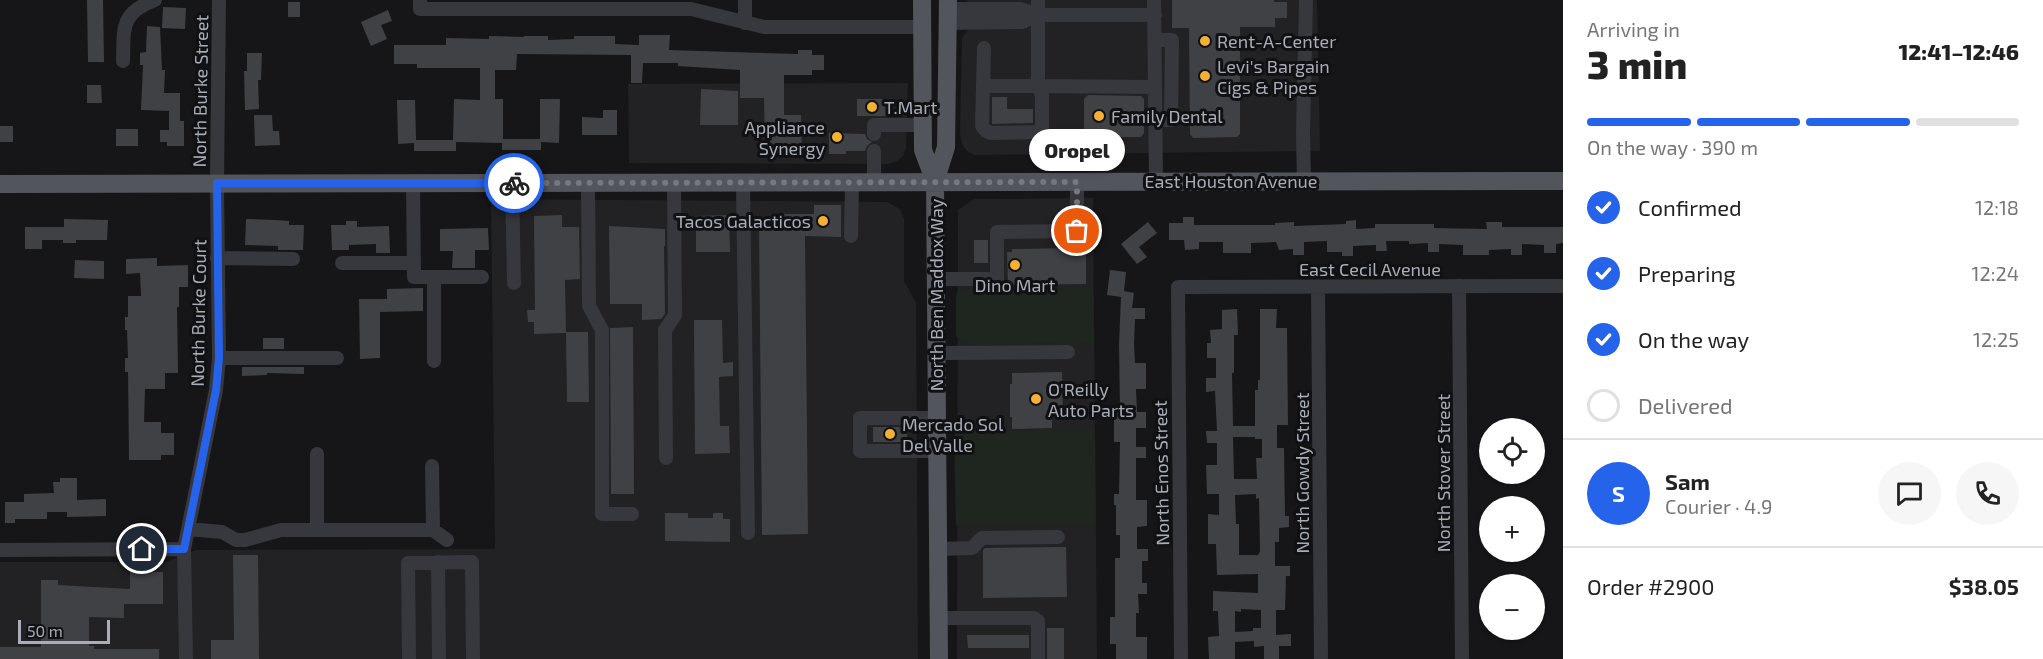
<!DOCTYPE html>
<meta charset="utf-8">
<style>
:root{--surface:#fff;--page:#f6f6f6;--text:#222;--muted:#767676;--line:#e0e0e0;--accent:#2563eb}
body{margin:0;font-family:"Exo 2",sans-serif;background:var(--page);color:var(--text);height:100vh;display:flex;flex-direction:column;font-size:22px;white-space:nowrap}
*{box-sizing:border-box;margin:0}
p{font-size:20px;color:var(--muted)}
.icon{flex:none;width:33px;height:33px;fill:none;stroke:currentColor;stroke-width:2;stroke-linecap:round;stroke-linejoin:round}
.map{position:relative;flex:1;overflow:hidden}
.sheet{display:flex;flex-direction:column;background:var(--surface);width:480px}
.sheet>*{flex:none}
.controls{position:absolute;left:1479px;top:418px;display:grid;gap:12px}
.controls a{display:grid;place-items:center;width:66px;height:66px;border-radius:50%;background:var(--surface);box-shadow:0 2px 4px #0004;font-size:30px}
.scale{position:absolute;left:18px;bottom:15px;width:92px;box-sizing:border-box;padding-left:6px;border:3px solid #a8adb8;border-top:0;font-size:16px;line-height:21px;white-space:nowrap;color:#a8adb8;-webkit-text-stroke:4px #111113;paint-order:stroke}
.pin{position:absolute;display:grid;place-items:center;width:51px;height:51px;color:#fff;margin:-26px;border:3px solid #fff;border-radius:50%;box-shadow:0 2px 6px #0007}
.courier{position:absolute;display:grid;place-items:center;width:60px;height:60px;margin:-30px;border:4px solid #2563eb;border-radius:50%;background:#fff;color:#222;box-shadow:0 2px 8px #0007}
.bubble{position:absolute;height:42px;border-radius:21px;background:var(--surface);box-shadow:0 2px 4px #0004;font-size:20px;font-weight:800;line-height:42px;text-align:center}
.overview em{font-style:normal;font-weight:800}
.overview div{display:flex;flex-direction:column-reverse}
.overview{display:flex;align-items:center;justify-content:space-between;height:102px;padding:0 24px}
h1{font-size:39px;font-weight:800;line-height:45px}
.bar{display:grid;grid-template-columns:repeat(4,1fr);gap:9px 6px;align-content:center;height:72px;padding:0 24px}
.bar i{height:8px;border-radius:4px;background:var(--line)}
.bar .current{background:var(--accent)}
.bar p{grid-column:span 4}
.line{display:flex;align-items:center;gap:15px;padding:0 24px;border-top:2px solid var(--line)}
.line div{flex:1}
.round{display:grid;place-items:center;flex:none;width:63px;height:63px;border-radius:32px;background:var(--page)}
ol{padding:0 24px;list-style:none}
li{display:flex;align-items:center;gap:18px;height:66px}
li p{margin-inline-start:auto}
li .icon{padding:6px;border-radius:50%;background:var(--accent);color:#fff;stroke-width:4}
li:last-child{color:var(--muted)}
li i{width:33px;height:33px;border:3px solid var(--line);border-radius:50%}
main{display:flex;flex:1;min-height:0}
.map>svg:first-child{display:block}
.built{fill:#222225}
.green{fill:#1e261f}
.building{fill:#404145;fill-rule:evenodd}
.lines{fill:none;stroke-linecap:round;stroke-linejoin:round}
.minor{stroke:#37383d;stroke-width:14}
.major{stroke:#53555c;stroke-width:18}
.done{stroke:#757880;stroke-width:6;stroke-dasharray:0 10.8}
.route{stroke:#2563eb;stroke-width:8}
.poi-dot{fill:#f2b134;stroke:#111113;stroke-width:2}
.labels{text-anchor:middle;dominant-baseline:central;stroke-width:6;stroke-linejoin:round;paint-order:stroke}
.poi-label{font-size:18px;fill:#a8adb8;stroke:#111113;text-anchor:start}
.street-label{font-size:18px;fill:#a8adb8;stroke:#111113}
</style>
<main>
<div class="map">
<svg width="1563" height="659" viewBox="0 0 1563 659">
<rect width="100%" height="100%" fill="#161618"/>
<!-- built -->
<path class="built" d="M967 0H1317L1320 151 974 155 966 150 962 144 960 134 962 38 968 30V2Z
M908 83 906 148 903 156 897 161 888 164 629 163 628 84Z
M1093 198 1097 659H957L958 210 974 199Z
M491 199 887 202 900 209 904 219V281L916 303 918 659H0V562H166L196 550 495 549Z"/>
<!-- green -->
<path class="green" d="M1093 288 1094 343 968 344 960 341 956 336V298L957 292 961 289Z
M1095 430 1096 525H956L954 437 956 431Z"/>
<!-- building -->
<path class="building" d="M87 0H103L104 62H88Z
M1172 0H1274V2H1287V18H1275V27H1240V134L1237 137 1193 138 1190 134 1189 28H1172Z
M288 2H300V17H288Z
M163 7 186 8 185 29 162 28Z
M388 10 392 21 381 25 387 39 371 46 361 22Z
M147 26 160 27 162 70H165L164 93H180V121H184V146H167V142H160V130H169V111L141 110 143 65H140V53L146 52Z
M639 35H670L669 50 798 54V50H812V55H824V70H812V75H784V115H801L802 155 765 156 764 98H740V70L678 66V63H643L642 83H631V55L517 54 516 70H495V99H503V139H540V99H560L559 143 541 142V150H502V143L456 142V151H414V143L398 144 397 100H415L416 140H453L454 99 480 100V68H417V64H394V45H446V38L489 39V36L524 37V36H548V40L574 39V36H615V44L639 45Z
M247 53H262L261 80H258L259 109 245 110 244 71H247Z
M87 85H101L102 103H87Z
M701 89 738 91V125H700Z
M1088 95 1141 96 1144 99V133L1141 137H1088L1084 133V99Z
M992 97H1007V109H1033V123L992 124Z
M857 99H887V116H857Z
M603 110H617V135H582V117L603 118Z
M254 115H272L273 131H279L280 145 255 146Z
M0 126H13V142H0Z
M116 129H138V146H116Z
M829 133 865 134 867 139 872 142 867 146 865 151H846V154H829Z
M814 205H841V237L805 236 808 534 762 535 759 226H781V214H814Z
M562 215V227H579L580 279 565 280 566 333 534 334V322H528L527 310H535L534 216Z
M729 215 730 252H696V216Z
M1183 217H1194V225H1275V223L1294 222V226L1346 224V221L1356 220V229L1375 228V224H1434V228L1487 229 1486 222H1502V227H1563V243L1556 244V253H1544V245L1522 244V255H1511V249L1489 250V255H1463V245L1439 244V252H1428V243L1409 244V241H1386L1387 251H1376V245L1353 246V256H1342V252H1327V241L1304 242V255H1293V249L1279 250 1276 242 1251 243V253H1223V242H1199V249L1185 250 1184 240H1169V223H1183Z
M64 219 108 220 107 240H76V243H63V240H42V249H25V227H64Z
M246 219 275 220 289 221V225H304L303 250H278V246L245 245Z
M346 221H357V227L389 226 390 253H376V244L349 245V250H332L331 225H346Z
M1148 222 1157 233 1139 247 1147 257 1137 264 1121 244Z
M609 226 665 229V246H664L665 314 661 319 642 320V304H610Z
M488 228 489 250H475V268H452L453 251H440V229Z
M974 240H988V263H974Z
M1082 248V251H1086V284L1008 285 1007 252H1012V249Z
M157 258V266L188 265V287H179V307H177L178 373H165V389H145L144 422H161V433H174V455H161V460H129L128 372H125V358H128L127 330H125V317H128V296H141L140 273 126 274V259Z
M75 260 104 261V279L74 278Z
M1110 270 1126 272 1124 291 1134 293 1132 308H1145V319H1135L1134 344 1135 363H1146V389H1136L1137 412H1146V428H1136V447H1146V458H1136V500H1147V526L1137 527V549H1148V561H1142V583H1147V594H1138L1139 613H1136V637H1147V659H1116V644H1110V617H1115V558H1120V535H1116V505H1114V494H1119L1120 442H1114V412H1120L1119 344 1121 297 1107 295Z
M423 288V311L380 312V358L360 359 359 299H387V289Z
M1237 309 1238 335H1234V373H1232L1233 426H1255V390H1258V380H1260V309H1277L1276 328H1287L1288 425H1277V448H1284L1285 516H1289V527L1279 528V542H1275V566H1290V576H1286L1285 610H1276V635L1291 634V646H1279V659H1264V646L1254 647V641L1235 642V659H1209L1208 637 1219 636 1218 611H1213V591L1258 593V574L1217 575 1216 544H1208V514L1219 515V494H1207L1206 465H1217V443H1207L1206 431H1217L1215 391 1206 392V378H1216V358H1207V343H1211L1210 330 1222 329V310ZM1233 437H1255V439H1262V458H1256L1257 479H1234ZM1256 494V499L1259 498 1260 551 1258 555H1239V524H1236L1235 495ZM1241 609 1261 610V628H1253V631L1235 632V611L1241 612Z
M694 320H722L723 363 733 362V376L719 377 720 426H729L730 453 695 454Z
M633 327 634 494H611L610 328Z
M566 332H588L589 402H567Z
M263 338H284V349H263Z
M242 367H304V374L267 373V375L242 376Z
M1062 372 1063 414H1052V428L1012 429V417H1010V384H1012V373Z
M873 427H907V442H873Z
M60 478H77V500L106 499V516L67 517V512H47V519H15V523H5V502H24V494L54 493 53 482H60Z
M665 513H688V518H713V513H723V519H730V542L665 541Z
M1066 547 1067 597 983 598V550L985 548Z
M233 555H258L259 659H211V640H234Z
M130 572H163V604H124V618L89 617V646H94V649H159V659H0V647H41V580H58V585L130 589Z
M1047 628H1064V659H1047Z
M967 635H1029V648H968Z"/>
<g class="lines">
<!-- minor -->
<path class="minor" d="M420 0V9H691L764 27H922
M745 0V23
M1038 0V86L1155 87
M1154 0 1156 182
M948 9H1021L1038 15H1155
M948 23 1022 22 1038 15
M1155 40H1172L1171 120H1155
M123 61C124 28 120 13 155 0
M984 86H1038L1042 95V132L991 133 986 131 982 126 984 48
M874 134V125H922
M874 151V183
M1304 181 1303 133 1306 0
M413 183 414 277H482
M512 183 514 283
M588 183 589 306 602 330V514H632
M743 183 748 533
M851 236 852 183
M217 258 293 259
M342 263H414
M434 277V361
M936 279H997V232L1077 231V182
M1459 286 1462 659
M1318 287 1321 659
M936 353 1068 352
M219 358H337
M937 418H860V451H937
M666 458 665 330 675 315 674 183
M432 466 433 530
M188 529 222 532 236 540H245L281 530H433L447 540
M317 530V454
M938 549 972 548 982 538 1058 537
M0 550 184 549
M438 562 439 659
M939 618H1034L1038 621V659
M186 659 184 549 216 390 219 358 217 183 219 0
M409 659 408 563 472 562 473 659
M1181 659 1178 287 1563 286"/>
<!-- major -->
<path class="major" d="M922 0 923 150 935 182
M0 184 1563 181
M939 659 935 182 946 147 948 0"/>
</g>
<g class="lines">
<!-- done -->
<path class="done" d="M514 183 1077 182V231"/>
<!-- route -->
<path class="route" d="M142 549H184L216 390 219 358 217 183H514"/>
</g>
<!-- markers -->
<g class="poi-dot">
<circle cx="1205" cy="41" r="6"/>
<circle cx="1205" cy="76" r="6"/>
<circle cx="872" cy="107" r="6"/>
<circle cx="1099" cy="116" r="6"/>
<circle cx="837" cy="137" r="6"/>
<circle cx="823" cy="221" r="6"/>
<circle cx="1015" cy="265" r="6"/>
<circle cx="1036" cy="399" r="6"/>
<circle cx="890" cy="434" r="6"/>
</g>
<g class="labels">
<!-- poi labels -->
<g class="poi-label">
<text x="1217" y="41">Rent-A-Center</text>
<text x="1217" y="66">Levi's Bargain<tspan x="1217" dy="21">Cigs &amp; Pipes</tspan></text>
<text x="884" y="107">T.Mart</text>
<text x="1111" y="116">Family Dental</text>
<text x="825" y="127" text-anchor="end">Appliance<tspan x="825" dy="21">Synergy</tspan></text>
<text x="811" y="221" text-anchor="end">Tacos Galacticos</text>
<text x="1015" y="285" text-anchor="middle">Dino Mart</text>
<text x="1048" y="389">O'Reilly<tspan x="1048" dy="21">Auto Parts</tspan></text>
<text x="902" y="424">Mercado Sol<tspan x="902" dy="21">Del Valle</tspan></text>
</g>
<!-- street labels -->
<g class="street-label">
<text transform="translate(200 91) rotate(-89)">North Burke Street</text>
<text x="1231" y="181">East Houston Avenue</text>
<text x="1370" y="269">East Cecil Avenue</text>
<text transform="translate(936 295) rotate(-90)">North Ben Maddox Way</text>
<text transform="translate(198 313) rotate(-89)">North Burke Court</text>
<text transform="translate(1161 473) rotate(-91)">North Enos Street</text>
<text transform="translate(1302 473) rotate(-90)">North Gowdy Street</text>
<text transform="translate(1443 473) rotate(-90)">North Stover Street</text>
</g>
</g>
</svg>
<div class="controls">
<a><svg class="icon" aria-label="locate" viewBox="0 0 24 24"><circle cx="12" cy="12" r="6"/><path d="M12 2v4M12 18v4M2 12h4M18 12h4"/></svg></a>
<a>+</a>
<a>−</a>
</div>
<div class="scale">50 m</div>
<div class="pin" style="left:1077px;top:231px;background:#ea580c"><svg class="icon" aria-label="bag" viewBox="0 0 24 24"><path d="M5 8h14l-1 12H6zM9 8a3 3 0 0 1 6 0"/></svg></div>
<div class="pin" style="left:142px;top:549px;background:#1f2937"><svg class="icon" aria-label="home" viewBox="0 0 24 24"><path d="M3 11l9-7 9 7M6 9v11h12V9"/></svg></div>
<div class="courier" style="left:514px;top:183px"><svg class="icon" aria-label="bike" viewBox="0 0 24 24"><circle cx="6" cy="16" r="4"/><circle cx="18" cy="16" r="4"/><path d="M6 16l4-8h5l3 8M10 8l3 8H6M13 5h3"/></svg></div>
<div class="bubble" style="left:1029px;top:129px;width:96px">Oropel</div>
</div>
<section class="sheet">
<div class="overview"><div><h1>3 min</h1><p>Arriving in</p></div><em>12:41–12:46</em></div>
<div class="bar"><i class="current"></i><i class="current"></i><i class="current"></i><i></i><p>On the way · 390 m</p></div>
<ol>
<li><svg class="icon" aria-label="check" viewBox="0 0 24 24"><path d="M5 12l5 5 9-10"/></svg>Confirmed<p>12:18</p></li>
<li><svg class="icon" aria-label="check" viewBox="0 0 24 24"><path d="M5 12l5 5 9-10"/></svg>Preparing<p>12:24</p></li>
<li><svg class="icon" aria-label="check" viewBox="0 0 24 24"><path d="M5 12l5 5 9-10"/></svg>On the way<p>12:25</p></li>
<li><i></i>Delivered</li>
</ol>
<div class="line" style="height:108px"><b class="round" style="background:var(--accent);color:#fff">S</b><div><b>Sam</b><p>Courier · 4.9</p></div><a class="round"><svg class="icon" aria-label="chat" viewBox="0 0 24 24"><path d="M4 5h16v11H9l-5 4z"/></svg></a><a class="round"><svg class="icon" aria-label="phone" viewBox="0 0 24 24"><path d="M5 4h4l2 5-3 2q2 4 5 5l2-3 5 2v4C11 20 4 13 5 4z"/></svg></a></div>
<div class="line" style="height:78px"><div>Order #2900</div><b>$38.05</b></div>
</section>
</main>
